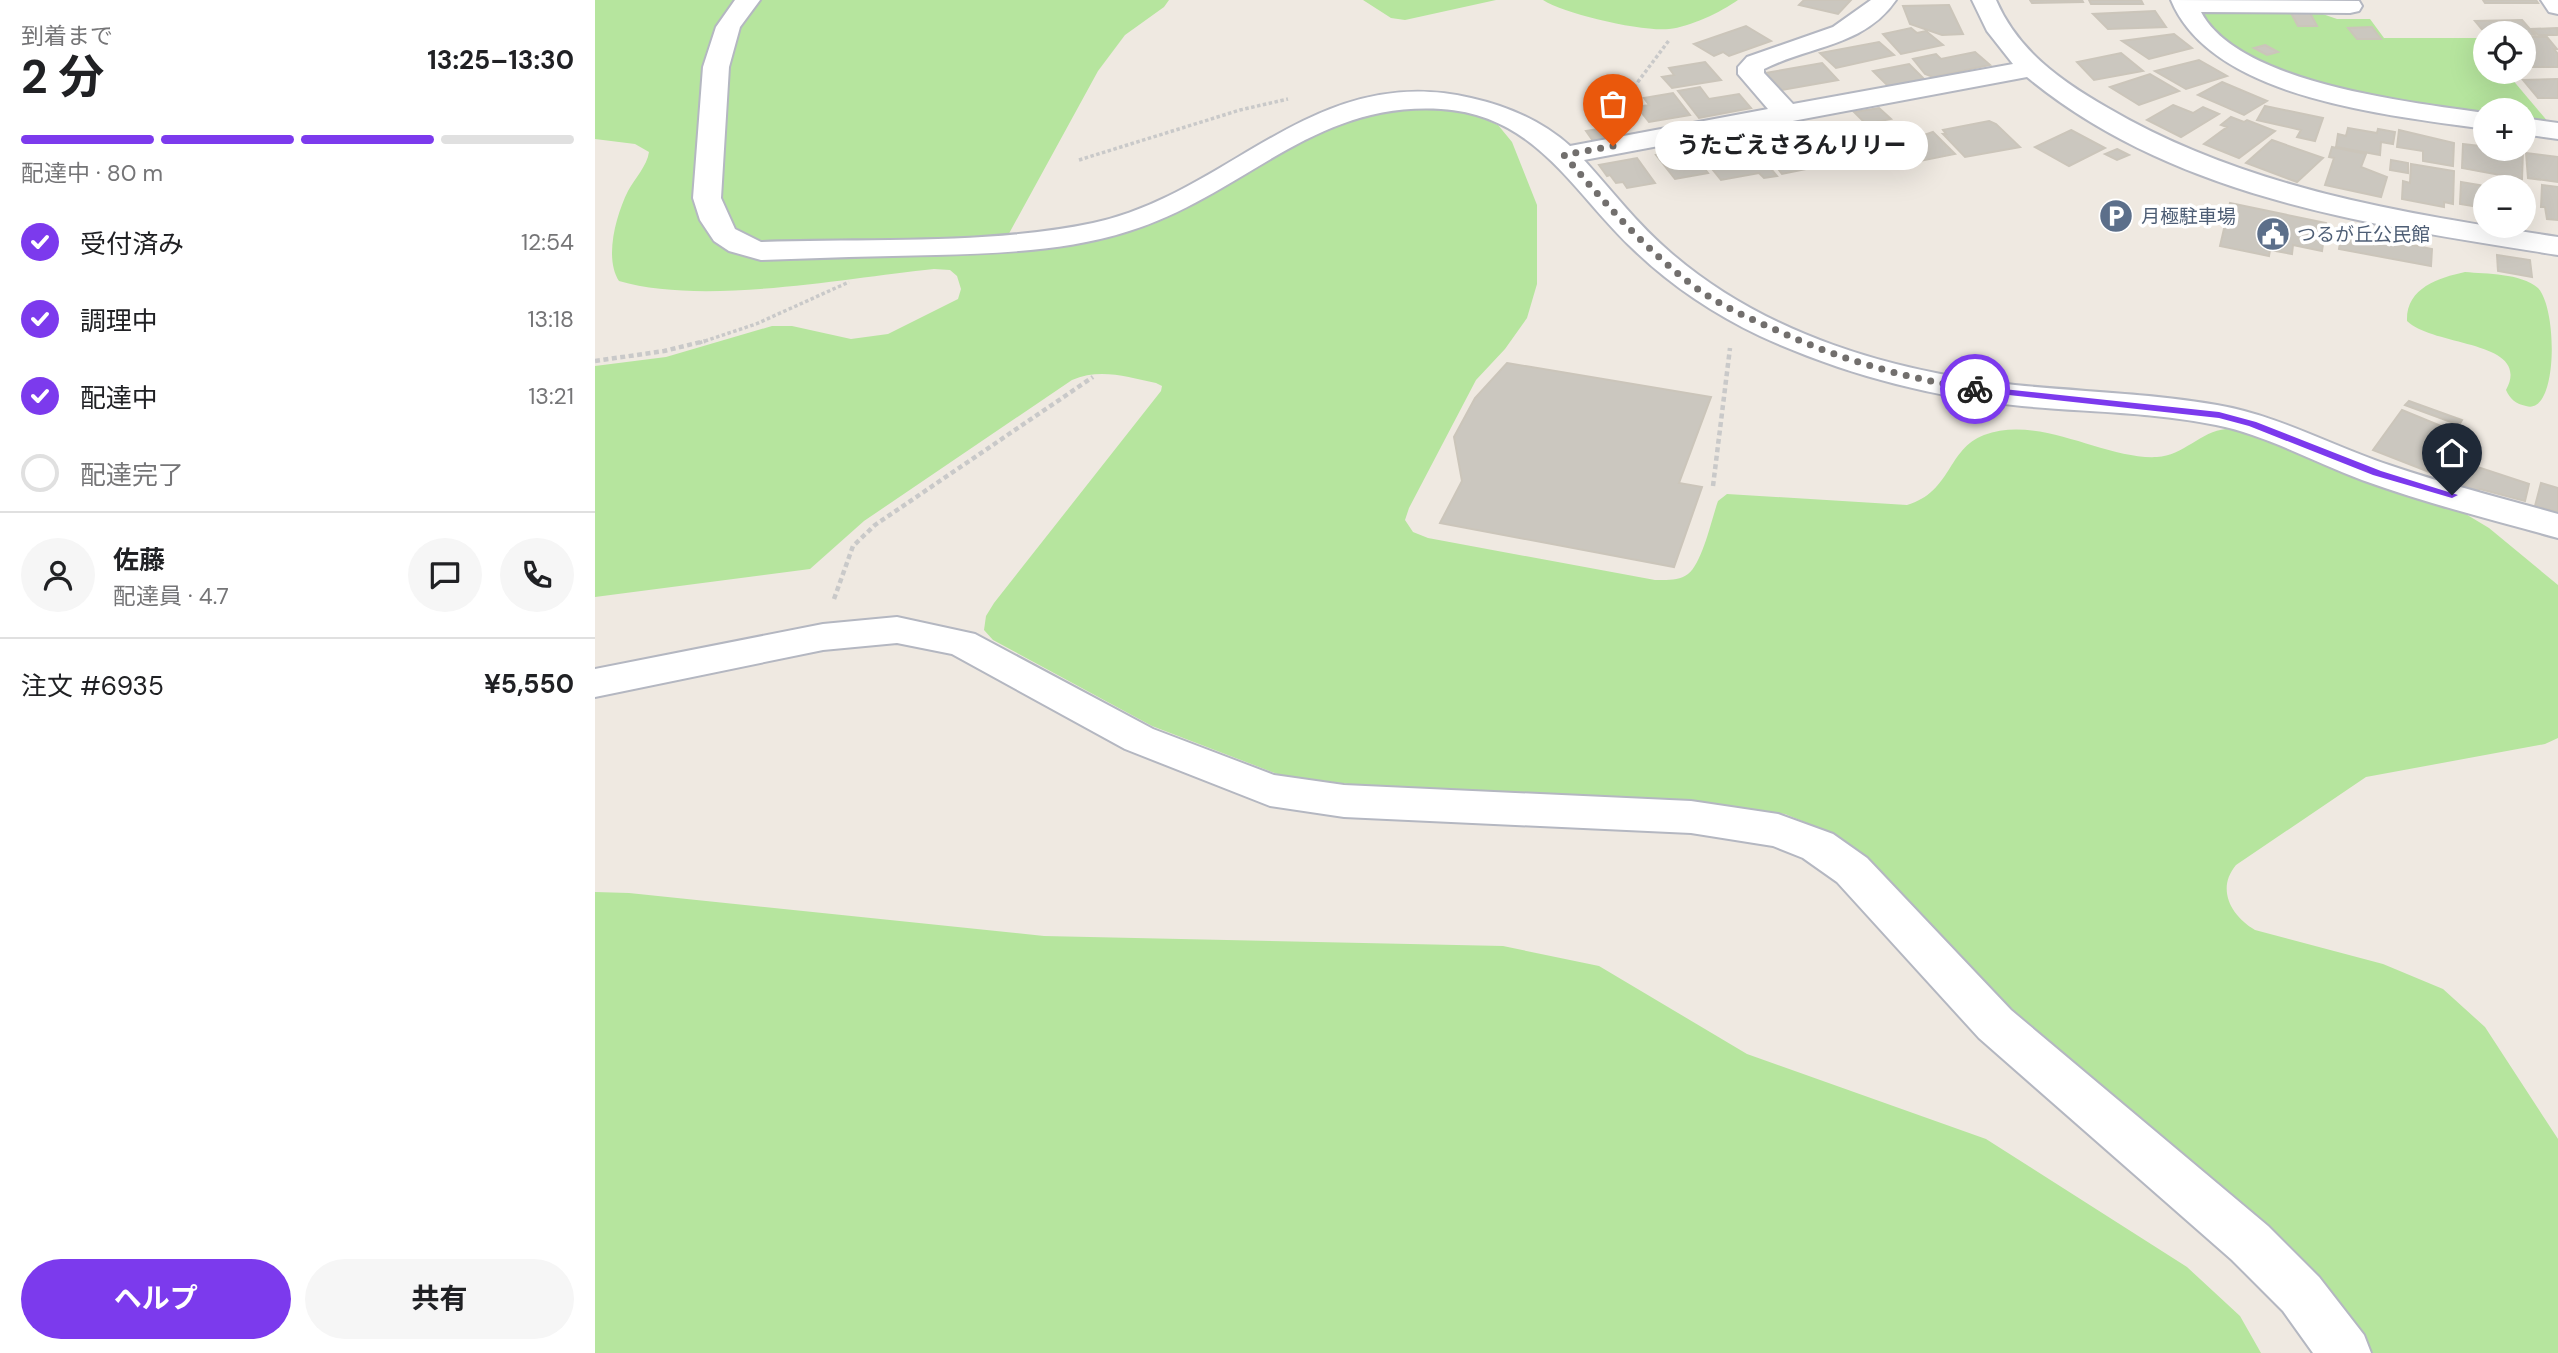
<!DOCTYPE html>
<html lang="ja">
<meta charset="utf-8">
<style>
:root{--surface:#fff;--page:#f6f6f6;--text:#202124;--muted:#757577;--line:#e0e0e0;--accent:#7c3aed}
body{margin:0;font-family:"DM Sans","Noto Sans JP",sans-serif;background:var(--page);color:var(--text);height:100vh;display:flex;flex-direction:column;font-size:26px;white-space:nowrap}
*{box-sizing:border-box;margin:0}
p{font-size:23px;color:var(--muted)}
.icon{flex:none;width:38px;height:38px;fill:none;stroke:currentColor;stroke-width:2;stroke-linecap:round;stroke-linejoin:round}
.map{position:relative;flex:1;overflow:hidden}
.panel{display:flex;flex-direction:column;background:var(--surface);width:595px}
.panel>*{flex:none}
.fabs{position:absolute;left:1878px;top:21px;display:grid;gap:14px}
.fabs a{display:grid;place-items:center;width:63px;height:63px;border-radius:50%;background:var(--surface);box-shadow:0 7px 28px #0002;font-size:35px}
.pin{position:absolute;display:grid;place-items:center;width:60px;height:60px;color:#fff;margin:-72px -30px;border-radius:50% 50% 50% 0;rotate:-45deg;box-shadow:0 0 7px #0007}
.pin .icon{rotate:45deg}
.courier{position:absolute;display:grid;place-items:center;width:70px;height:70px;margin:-35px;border:5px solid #7c3aed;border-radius:50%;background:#fff;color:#222;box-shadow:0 2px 9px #0007}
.bubble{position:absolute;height:49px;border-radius:24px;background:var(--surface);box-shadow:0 7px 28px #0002;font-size:23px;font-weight:700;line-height:49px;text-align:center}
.summary em{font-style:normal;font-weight:700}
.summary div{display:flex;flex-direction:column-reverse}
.summary{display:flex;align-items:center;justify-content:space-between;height:119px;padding:0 21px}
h1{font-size:46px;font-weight:700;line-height:52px}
.bar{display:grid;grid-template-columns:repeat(4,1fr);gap:10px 7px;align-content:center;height:84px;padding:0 21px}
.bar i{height:9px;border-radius:5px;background:var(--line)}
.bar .current{background:var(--accent)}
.bar p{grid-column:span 4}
.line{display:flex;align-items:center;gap:18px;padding:0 21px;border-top:2px solid var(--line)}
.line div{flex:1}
.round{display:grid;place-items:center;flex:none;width:74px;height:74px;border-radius:37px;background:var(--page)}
ol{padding:0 21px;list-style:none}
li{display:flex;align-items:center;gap:21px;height:77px}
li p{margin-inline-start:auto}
li .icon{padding:7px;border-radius:50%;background:var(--accent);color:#fff;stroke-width:4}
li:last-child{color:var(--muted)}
li i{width:38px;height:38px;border:4px solid var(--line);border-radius:50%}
.action{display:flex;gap:14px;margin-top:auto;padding:14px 21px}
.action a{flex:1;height:80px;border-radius:42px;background:var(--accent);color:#fff;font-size:28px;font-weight:700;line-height:80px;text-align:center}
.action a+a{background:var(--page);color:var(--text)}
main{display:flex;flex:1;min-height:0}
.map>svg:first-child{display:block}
.green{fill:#b6e59e}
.building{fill:#cbc7bf;stroke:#cbc5ba;stroke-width:2}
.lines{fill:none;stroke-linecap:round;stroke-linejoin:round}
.minor-casing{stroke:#b4b7c1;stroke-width:4}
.path-far1{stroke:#c9c9c9;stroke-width:3.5;stroke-dasharray:3.5 2.5;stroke-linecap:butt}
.path{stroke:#c9c9c9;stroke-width:4.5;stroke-dasharray:5 3.5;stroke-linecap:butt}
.minor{fill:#fff;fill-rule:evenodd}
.route{fill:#7c3aed}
.done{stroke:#726f6d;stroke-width:7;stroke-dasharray:0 12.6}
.labels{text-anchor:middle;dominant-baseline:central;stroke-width:7;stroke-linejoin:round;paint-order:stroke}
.far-service-label{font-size:19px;fill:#4e5e75;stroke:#fff;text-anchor:start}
</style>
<main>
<section class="panel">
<div class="summary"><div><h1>2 分</h1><p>到着まで</p></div><em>13:25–13:30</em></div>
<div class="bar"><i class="current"></i><i class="current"></i><i class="current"></i><i></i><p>配達中 · 80 m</p></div>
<ol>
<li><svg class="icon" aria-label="check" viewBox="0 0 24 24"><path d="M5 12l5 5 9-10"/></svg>受付済み<p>12:54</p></li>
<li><svg class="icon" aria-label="check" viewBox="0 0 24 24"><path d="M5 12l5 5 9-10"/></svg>調理中<p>13:18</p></li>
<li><svg class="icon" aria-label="check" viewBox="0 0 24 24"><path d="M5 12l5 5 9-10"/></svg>配達中<p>13:21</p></li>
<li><i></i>配達完了</li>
</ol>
<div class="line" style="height:126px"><a class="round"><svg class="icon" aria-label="person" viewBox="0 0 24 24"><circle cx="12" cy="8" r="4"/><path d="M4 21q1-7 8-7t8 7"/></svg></a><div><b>佐藤</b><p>配達員 · 4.7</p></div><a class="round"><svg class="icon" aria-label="chat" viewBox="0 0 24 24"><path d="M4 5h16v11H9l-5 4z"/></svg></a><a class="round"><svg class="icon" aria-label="phone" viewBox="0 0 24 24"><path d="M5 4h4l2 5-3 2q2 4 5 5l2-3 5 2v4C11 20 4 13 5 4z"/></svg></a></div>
<div class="line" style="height:91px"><div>注文 #6935</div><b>¥5,550</b></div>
<div class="action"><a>ヘルプ</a><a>共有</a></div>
</section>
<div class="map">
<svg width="1963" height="1353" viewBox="0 0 1963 1353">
<rect width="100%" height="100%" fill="#efe9e1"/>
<!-- green -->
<path class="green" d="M0 0H574L569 7 530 35 503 71 411 239 489 240 716 130 818 104 875 113 903 125 917 142 942 205V284L932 318 910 349 881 380 814 508 810 520 818 532 833 538 1060 580C1072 580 1084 581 1093 574 1107 564 1117 518 1123 501L1132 494 1312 505C1357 492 1352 449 1389 435 1445 414 1510 460 1562 457 1588 456 1606 431 1631 429 1638 429 1646 431 1652 432L1864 510 1894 528 1963 585V738L1950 744 1771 777 1641 865C1621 889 1636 916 1660 930L1788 964 1848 989 1890 1027 1963 1139V1353H1778L1725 1281 1417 1011 1374 969 1273 859 1234 832 1190 814 1097 800 753 784 685 775 557 726 398 640 389 630 391 616 399 603 566 391 567 386 561 383C532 377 505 368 477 380L269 521 215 569 0 597V366L71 357 177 326H197L256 339 293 334 363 299 366 289 362 276 355 270 339 269C250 278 109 306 24 281 9 258 21 215 33 191 40 178 52 166 54 152L40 144 0 139Z
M768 0H901L810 20 796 18Z
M948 0H1143C1126 12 1095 27 1074 29 1048 32 969 14 948 0Z
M1606 10H1716L1742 19H1775L1789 38H1883L1890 46V72H1911L1954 123 1929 119 1928 110H1890V114C1808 101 1651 88 1606 10Z
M1870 272C1892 274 1925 273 1943 288 1963 309 1963 416 1931 406 1921 404 1915 399 1911 390 1938 340 1838 347 1812 321 1811 288 1843 278 1870 272Z
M0 892 34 893 449 936 908 946 1004 966 1152 1054 1391 1139 1592 1267 1645 1316 1666 1353H0Z"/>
<!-- building -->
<path class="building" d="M1209 0H1256L1243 14 1204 5Z
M1435 0H1487L1488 2 1437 3Z
M1494 0H1546L1548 4H1496Z
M1888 0H1941L1943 3H1890Z
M1354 5 1368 34 1347 35 1315 24 1308 6Z
M1560 11 1571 27 1513 29 1498 14Z
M1696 13H1715L1722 26H1703Z
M1927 20 1940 35 1890 33 1880 21Z
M1151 26 1176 41 1134 56 1128 52 1119 56 1099 44Z
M1777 27 1786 39H1762L1753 28Z
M1316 28 1322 33 1331 31 1348 45 1306 54 1288 34Z
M1962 28 1963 35H1943L1937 29Z
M1579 34 1597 48 1554 59 1527 41Z
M1928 37H1952L1962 49H1959L1963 54V67H1928Z
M1284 42 1299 55 1241 68 1225 53Z
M1670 45 1683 52 1672 55 1659 48Z
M1380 52 1395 65 1338 77 1330 74 1318 59 1341 54 1346 59Z
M1526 53 1548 71 1499 80 1482 62Z
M1604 60 1632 76 1591 89 1560 71Z
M1110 62 1126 80 1077 88 1067 77 1079 75 1074 68Z
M1227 63 1243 80 1187 90 1171 73Z
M1314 64 1329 79 1293 86 1278 71Z
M1555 74 1584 91 1544 105 1515 87Z
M1963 79V98H1943L1928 80Z
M1627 82 1672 101 1649 115 1603 95Z
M1105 87 1114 99 1144 94 1156 108 1104 118 1083 91Z
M1078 93 1095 115 1054 122 1042 107 1054 105 1049 98Z
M1578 105 1598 113 1608 107 1624 114 1586 137 1552 120Z
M1670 106 1728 118 1720 141 1702 137 1706 130 1662 120Z
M1284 108 1296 119 1271 124 1259 112Z
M1636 117 1649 122 1652 120 1680 131 1644 158 1609 144 1632 127 1626 125Z
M1394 121 1401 124 1425 147 1370 157 1348 134H1351L1348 130Z
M1021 126 1028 135 998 141 991 131Z
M1753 128 1782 133 1783 129 1800 132 1798 144 1786 142 1785 155 1741 147 1743 134 1751 136Z
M1266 130 1293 162 1277 165 1270 157 1187 174 1171 153 1198 149 1191 140Z
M1476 130 1510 148 1474 166 1440 147Z
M1804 130 1859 143 1858 166 1828 161V151L1802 147Z
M1338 132 1360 154 1310 164 1289 142 1303 139 1306 143Z
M1677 140 1728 158 1702 182 1651 163Z
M1868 144 1928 151 1927 179 1867 168Z
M1737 147 1771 154 1766 167 1792 177 1786 197 1730 185 1739 158 1734 157Z
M1094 149 1113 173 1080 179 1061 155Z
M1522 149 1534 155 1522 160 1510 154Z
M1160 150 1182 176 1169 178 1164 173 1126 180 1109 159Z
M1931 153 1963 157V182L1933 178Z
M1042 158 1060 183 1032 188 1028 182 1021 183 1015 175 1012 176 1004 165Z
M1796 160 1813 163V173L1795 170Z
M1816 164 1859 171 1858 204 1849 202V207L1807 199 1808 181 1815 183Z
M1866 182 1896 187H1890V208L1865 204Z
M1947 185 1963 187V220L1952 219 1950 207H1946Z
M1635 203 1731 223 1727 251 1698 245 1697 254 1675 250 1674 256 1625 246Z
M1754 228 1798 236 1797 241 1837 249 1836 266 1744 249 1746 237 1753 238Z
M1902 255 1935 260 1937 277 1903 271Z
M912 363 1116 397 1084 483 1107 487 1079 567 845 523 867 481 859 437 880 398Z
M1814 401 1867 420 1864 425 1810 405Z
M1807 410 1863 433 1849 456 1934 484 1930 501 1885 489 1883 491 1778 450Z
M1946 483 1963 488V512L1940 506Z"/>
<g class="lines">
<!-- minor casing -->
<g class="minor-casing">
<path id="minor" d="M140 0H165L145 27 134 67 126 198 140 229 166 242C274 238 393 245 498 223 635 194 720 61 876 98 912 106 947 121 975 146L1173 109 1143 74V67L1152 57 1238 27 1276 0H1301C1270 46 1214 46 1169 69V73L1198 104 1418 64 1392 31 1377 0H1401C1423 51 1466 81 1513 108 1651 189 1807 213 1963 237V255C1781 226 1579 199 1432 77L989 160C1018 192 1043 225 1076 253 1171 335 1298 372 1420 385 1488 392 1556 393 1622 405 1682 415 1737 446 1794 465 1849 484 1907 498 1963 514V538C1898 520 1830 503 1767 480 1719 462 1671 435 1621 425 1558 412 1491 412 1427 406 1335 397 1248 374 1165 336 1117 313 1075 285 1037 248 977 191 941 115 846 109 718 101 649 195 534 231 472 251 406 253 341 255 283 256 224 258 166 260L134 251 119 241 105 220 98 198 108 67 121 27Z
M1576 0 1764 1 1767 6 1764 11 1755 13 1606 12C1644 84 1816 102 1890 113V129C1796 115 1617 100 1576 0Z
M1946 0H1963V14L1954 12Z
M1928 118 1963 123V139L1928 134Z
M302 617 380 634 558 729 679 775 749 785 1096 801 1183 814 1238 834 1272 858 1416 1010 1673 1226 1724 1277 1769 1335 1776 1353H1718L1688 1311 1637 1260 1384 1038 1242 882 1208 858 1178 846 1096 833 749 817 675 806 530 749 357 654 302 643 228 650 0 697V669L228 624Z"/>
</g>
<!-- path-far1 -->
<path class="path-far1" d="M1021 111 1075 39
M484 160 645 110 693 99
M104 343 161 324 254 282"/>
<!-- path -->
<path class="path" d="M0 361 69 351 110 341
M1118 486 1135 348
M239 599 258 546 280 525 498 377"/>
<!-- minor -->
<use href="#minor" class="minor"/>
</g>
<!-- route -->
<path class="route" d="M1380 386 1624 412 1661 422 1786 471 1863 495 1857 498 1778 475 1654 426 1624 418 1377 391Z"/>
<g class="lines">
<!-- done -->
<path class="done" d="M1018 146 969 155C1008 201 1048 247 1096 284 1122 304 1151 317 1181 330 1246 360 1309 378 1380 389"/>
</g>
<!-- icons -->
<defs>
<g id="parking-disc" transform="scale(1.75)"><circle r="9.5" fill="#5c6f8a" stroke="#fff"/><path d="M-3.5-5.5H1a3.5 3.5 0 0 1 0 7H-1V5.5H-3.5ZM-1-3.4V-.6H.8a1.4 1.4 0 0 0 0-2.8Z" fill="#fff"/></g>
<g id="civic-disc" transform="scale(1.75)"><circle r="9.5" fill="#5c6f8a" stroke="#fff"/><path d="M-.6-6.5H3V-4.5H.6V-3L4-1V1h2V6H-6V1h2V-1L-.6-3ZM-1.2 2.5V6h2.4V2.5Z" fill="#fff"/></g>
</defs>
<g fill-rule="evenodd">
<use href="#parking-disc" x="1521" y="216"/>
<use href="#civic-disc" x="1678" y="234"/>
</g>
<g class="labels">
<!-- far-service labels -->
<g class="far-service-label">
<text x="1546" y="216">月極駐車場</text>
<text x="1702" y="234">つるが丘公民館</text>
</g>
</g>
</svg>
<div class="fabs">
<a><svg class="icon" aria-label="locate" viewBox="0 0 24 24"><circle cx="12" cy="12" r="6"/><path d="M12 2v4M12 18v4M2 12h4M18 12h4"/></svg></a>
<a>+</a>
<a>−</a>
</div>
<div class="pin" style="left:1018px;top:146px;background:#ea580c"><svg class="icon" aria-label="bag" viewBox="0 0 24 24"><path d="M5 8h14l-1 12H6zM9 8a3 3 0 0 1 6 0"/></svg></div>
<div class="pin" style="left:1857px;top:495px;background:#1f2937"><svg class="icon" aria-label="home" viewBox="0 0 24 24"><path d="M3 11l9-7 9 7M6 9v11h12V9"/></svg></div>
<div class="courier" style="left:1380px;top:389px"><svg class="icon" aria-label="bike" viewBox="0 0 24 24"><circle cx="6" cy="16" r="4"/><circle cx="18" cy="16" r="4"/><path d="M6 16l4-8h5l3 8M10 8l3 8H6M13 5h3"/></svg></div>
<div class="bubble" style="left:1060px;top:121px;width:273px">うたごえさろんリリー</div>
</div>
</main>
